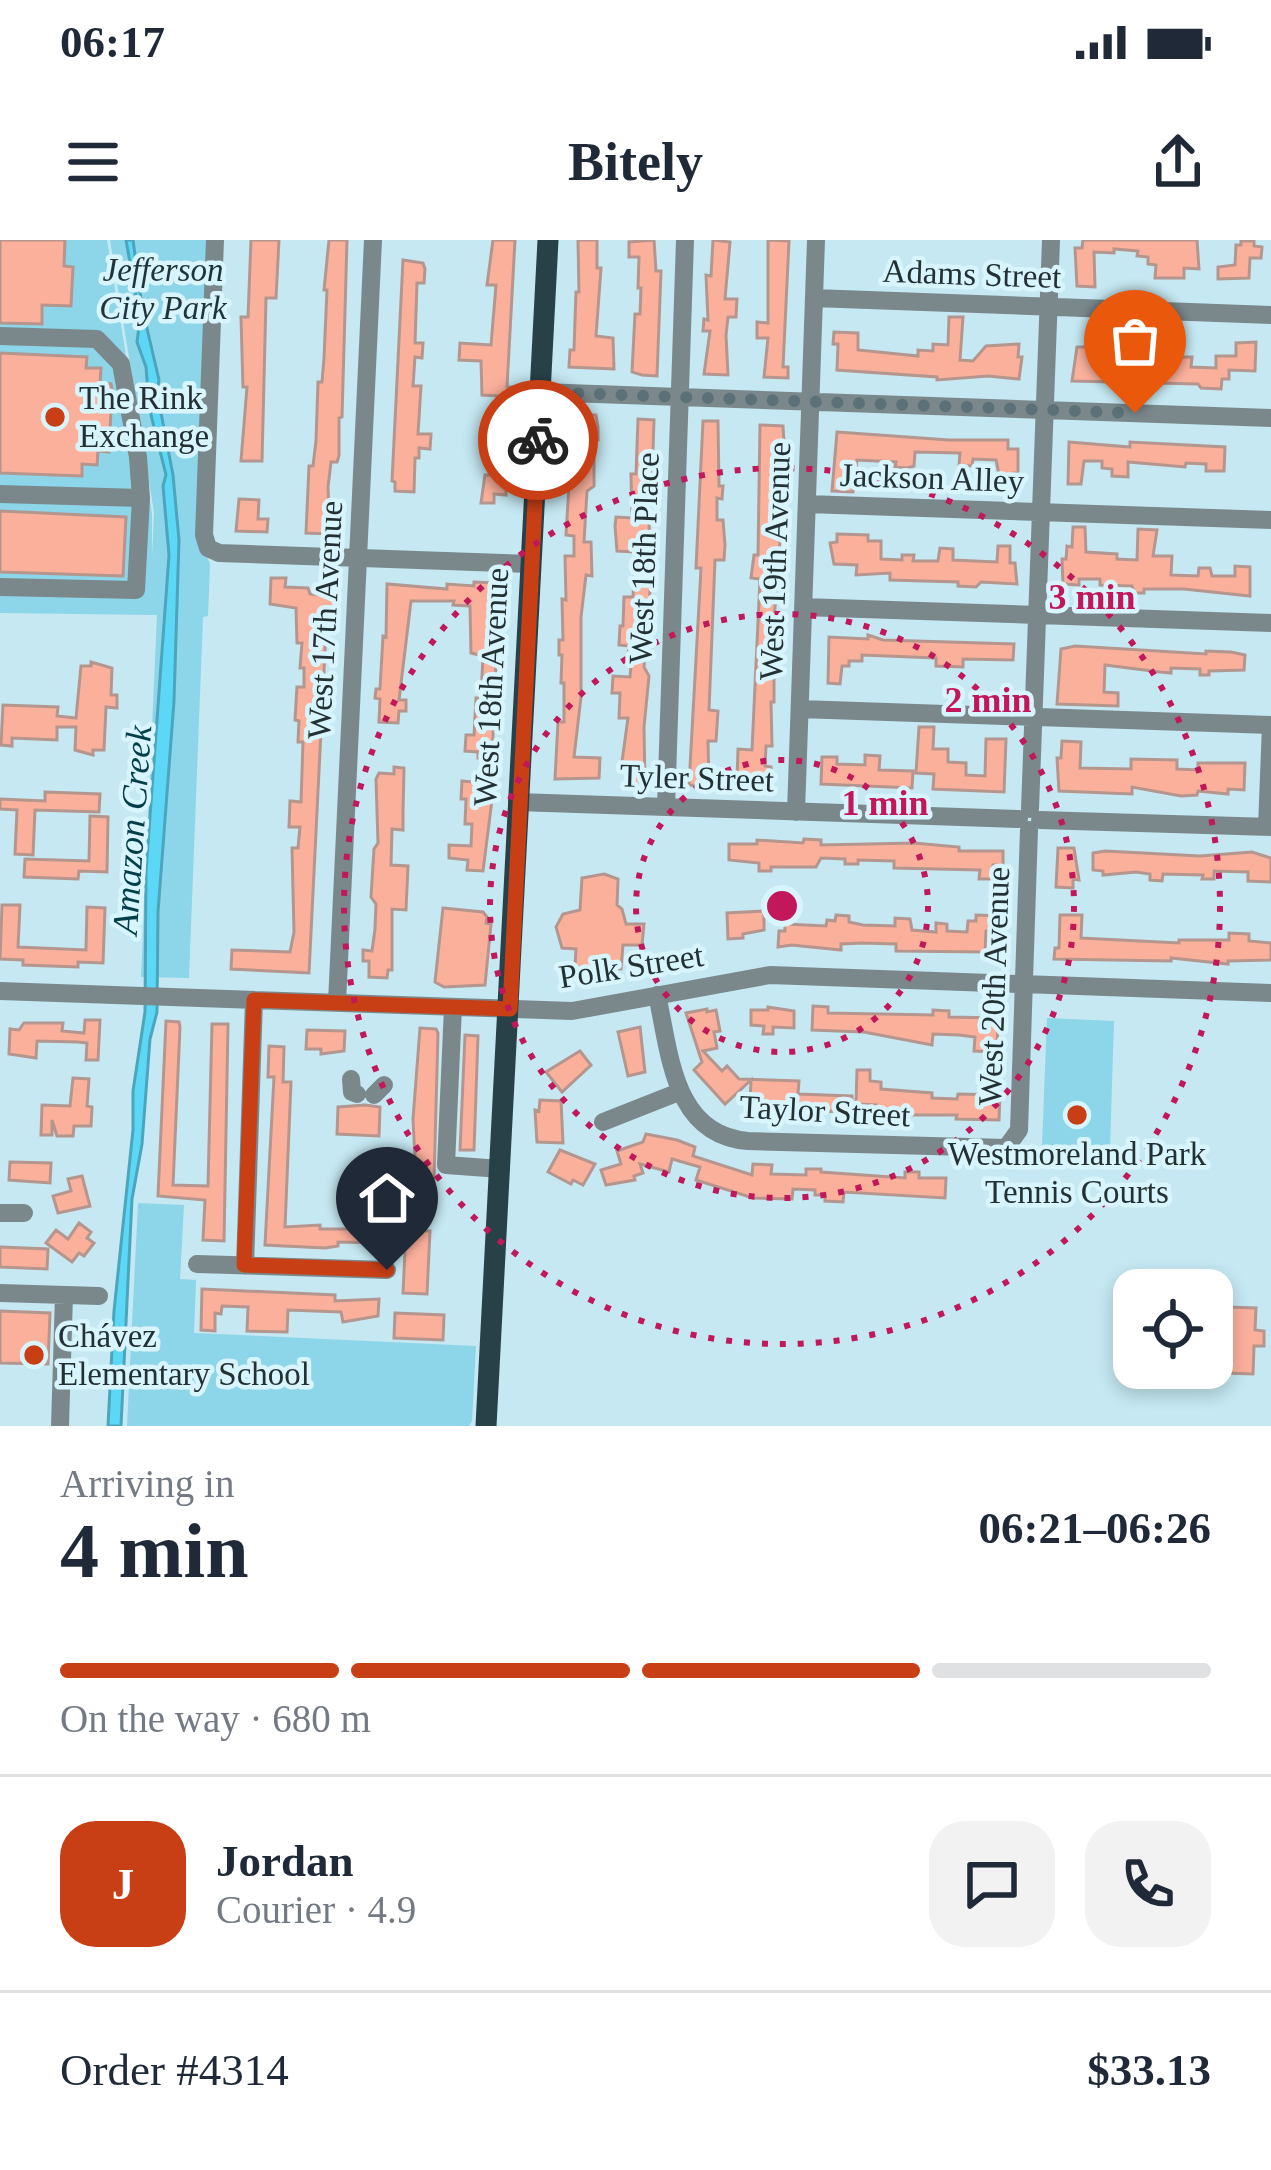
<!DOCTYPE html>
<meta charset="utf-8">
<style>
:root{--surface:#fff;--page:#f2f2f3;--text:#1f2937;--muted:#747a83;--line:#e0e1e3;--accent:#c83f16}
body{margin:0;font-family:"Times New Roman",serif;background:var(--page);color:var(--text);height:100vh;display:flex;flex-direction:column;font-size:45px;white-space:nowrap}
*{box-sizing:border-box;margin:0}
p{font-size:39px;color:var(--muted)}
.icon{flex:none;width:66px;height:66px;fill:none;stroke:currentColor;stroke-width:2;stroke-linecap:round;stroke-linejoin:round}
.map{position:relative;height:1186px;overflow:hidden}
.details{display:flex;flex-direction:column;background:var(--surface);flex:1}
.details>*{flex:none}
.tools{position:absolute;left:1113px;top:1029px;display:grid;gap:24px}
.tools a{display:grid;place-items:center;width:120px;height:120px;border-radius:24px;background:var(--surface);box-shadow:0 6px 18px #0003;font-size:60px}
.pin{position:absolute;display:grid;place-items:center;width:102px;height:102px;color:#fff;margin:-123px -51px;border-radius:50% 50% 50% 0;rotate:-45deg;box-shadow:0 0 12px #0007}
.pin .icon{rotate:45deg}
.courier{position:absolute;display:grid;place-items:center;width:120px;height:120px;margin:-60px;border:9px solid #c83f16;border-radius:50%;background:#fff;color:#222;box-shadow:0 3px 15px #0007}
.headline em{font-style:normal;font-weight:700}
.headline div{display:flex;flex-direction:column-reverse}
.headline{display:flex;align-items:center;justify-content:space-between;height:204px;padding:0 60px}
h1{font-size:78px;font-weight:700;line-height:90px}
.bar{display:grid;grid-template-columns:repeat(4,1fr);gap:18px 12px;align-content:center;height:144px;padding:0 60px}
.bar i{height:15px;border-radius:9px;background:var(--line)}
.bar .selected{background:var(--accent)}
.bar p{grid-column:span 4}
.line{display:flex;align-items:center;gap:30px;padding:0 60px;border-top:3px solid var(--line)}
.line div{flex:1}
.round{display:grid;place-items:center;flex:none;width:126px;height:126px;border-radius:36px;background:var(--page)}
.status{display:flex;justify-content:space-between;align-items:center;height:84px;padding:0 60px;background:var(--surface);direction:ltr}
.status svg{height:33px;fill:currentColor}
header{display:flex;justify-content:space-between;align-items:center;height:156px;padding:0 60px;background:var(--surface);font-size:54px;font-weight:700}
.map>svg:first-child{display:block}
.green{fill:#8dd5e8}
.water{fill:#5cd7f6;stroke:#4ba5bc;stroke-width:3}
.building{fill:#fbb09c;stroke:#b4968e;stroke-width:3}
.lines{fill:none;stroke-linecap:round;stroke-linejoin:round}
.minor{stroke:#7a888c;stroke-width:18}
.major{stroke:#284148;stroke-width:21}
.done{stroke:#5c7177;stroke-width:12;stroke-dasharray:0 21.6}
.route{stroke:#c83f16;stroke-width:15}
.ring{fill:none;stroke:#c2185b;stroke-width:6;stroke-dasharray:6 12}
.poi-dot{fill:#c83f16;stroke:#d8f4fc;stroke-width:4.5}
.labels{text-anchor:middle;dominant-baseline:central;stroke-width:9;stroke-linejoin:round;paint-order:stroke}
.park-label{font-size:33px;font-style:italic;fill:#1f343a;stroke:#d8f4fc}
.street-label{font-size:33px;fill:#233135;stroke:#d8f4fc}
.poi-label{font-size:33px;fill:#233135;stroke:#d8f4fc;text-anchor:start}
.water-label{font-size:36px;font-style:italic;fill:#033e4b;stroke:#d8f4fc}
.centre{fill:#c2185b;stroke:#d8f4fc;stroke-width:6}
.ring-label{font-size:36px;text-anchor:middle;font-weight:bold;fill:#c2185b;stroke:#d8f4fc;stroke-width:9;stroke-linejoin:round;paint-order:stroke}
</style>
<div class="status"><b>06:17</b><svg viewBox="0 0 49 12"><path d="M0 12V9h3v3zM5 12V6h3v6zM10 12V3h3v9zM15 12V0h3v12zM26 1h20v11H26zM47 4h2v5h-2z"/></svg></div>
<header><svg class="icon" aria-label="menu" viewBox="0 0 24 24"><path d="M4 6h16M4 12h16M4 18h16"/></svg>Bitely<svg class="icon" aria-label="share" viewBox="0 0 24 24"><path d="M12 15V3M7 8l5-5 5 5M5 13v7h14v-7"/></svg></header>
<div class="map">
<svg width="1271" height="1186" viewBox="0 0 1271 1186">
<rect width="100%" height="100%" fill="#c5e8f2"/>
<!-- green -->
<path class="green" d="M0 0H107L152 274V317L154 272 110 0H211L200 300 210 324 208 376 203 377 189 738 141 737 157 375 0 373Z
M1047 778 1114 781 1110 909 1042 906Z
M138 963 184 965 180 1039 196 1040 194 1093 476 1106 472 1181 469 1186H127Z"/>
<!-- water -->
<path class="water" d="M126 0H133L142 67 159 140 157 152 173 235 179 300 174 461 158 672 157 772 150 799 142 904 132 959 121 1186H108L114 1071 133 890V851L145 772 146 631 169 315 163 246 166 235 149 167 146 127 137 102 140 79Z"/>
<!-- building -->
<path class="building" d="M0 0H65L64 26 73 27 71 66 42 65V84L0 83Z
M251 0H279L276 58H266L262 221H241L247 147H243L241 77H248Z
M329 0H347L342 177 339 178V216L337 222H331L328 247 330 294 306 293 309 226H313L316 201 318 142H322L324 118 327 50H324Z
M493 0H515L507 147H512L511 163H499V156L482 155 481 121 459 120 460 103 491 105 496 45H487Z
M578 0H597V28H601L596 96 613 98 614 129 569 127 570 110H574L576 52H579Z
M654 0 656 31H661L657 136 642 135 632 132 635 74H640L641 48H638L639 17H629V2Z
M713 0 730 2 725 59H737L736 77H728L726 95 728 135 704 134 710 91H703L704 79 708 80 706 35 711 36Z
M768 0 789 1 783 127H788V138L764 137 768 98H757V82L768 83Z
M1083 0H1197L1199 29 1184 28V38H1155L1156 25 1148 24V17L1137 16 1138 11 1114 9V13L1094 12 1095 47 1077 46 1075 8H1082Z
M1241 1H1254V6L1262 7 1261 18H1250L1249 38 1218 39V27L1235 25 1236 5H1241Z
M403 20 423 23 425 29 424 43H417L415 103H423L422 118 415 117 413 146H421L418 194H431L430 209 419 208V218H415L414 252 395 251V242L392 241Z
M949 77H963L960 120 973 121 986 106 1019 104 1018 117H1022L1019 139 988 136 937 140V137L837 130 838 104H833L834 92 858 93V110L918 116V110L933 111V104L948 105Z
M1256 102 1255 131 1229 130V139H1222L1221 149 1201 148 1198 144 1072 141 1077 107H1092V115L1115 116V124H1134V117H1192L1191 127 1216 128V116H1236V103Z
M0 113 87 117 86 128H101L100 143 111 144 112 149 109 212 98 211 97 225 82 224V236L0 233Z
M582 175H596L598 187V200H594V246L587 251 584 302H591L592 336 586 335 581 377V457L574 517 600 518 599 538 555 539 558 482H564V443H561L562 415H559V400H563L562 359 566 360 565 316H574V296L566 295 571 211H566L567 193 581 194Z
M638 179 654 180 652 240 656 241V256L650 255 649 285 652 325 644 427 649 436 644 487 645 544 626 543 627 530 621 529 628 478H619L620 453H612L613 436 630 437 632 415H628L629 406 619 405 620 386H623L624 357H633L635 312 617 311 615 286 616 277 632 278 631 234H636Z
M703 181H718L719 246H723L722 259 717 258V280H723L725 305 724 320H715L709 470 718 471 716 501H708L709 546 689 545 700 347 701 328H696Z
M760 185 783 186 784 203 783 220H775L776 249H781L776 286H781L774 381V462H771L772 506H766L765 526 771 527V541L737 540 738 509 752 510 760 339 751 338 754 315H758Z
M837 192 949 200H1008V209H1018V233H1014V240L1000 239 996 220 973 219 972 226 959 225 960 213 915 212 914 226 907 228 895 227 896 222 857 220 853 252 832 251Z
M1069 202 1130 207V202L1225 207 1224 231H1206V224L1186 223 1185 227 1128 222V237L1112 236V229L1102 228V221H1084L1081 244H1068Z
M493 205H506V255L494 254V263H481L485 235H492Z
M239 259 259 260 258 279H268L267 292 236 291Z
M0 271 126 277 123 336 0 332Z
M1073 287H1085L1086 312 1117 314V319L1137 320 1138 289 1157 290 1153 316H1172L1171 335 1198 336 1199 328H1210L1212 336H1235V326L1250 327V356L1184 349H1144V353H1134L1132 346 1100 345V339H1079V345L1063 344 1062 319H1066L1067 306 1072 307Z
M837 294 868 295V301H881V319L902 320V315H914L913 321H938L940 308 953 309V320L997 322 998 306H1010V323H1015L1017 344 981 342 976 347 958 346V342L890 340V333L856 335 857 325 834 324 830 303 837 302Z
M271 338H286L285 347 308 348 310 354 336 355 335 370H327L309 733 231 729 232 710 290 712 294 692 292 608H298L300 587H289L290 561 301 562 303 502H298L299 481 295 480 297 447H304V428H300L302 403H297L296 368 270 364Z
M474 342 495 343V347H499L492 519 478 518V512L465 511 466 495H474L476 458H481L483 416 471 413 470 366 453 365 454 361H411L399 460H406V471H399L398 483 379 482 380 459 375 458 376 449H380L383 396 386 397 387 344 447 349V344L474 346Z
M868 395 883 400 1014 404 1013 420 963 419V427L936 426V418L862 415V421H849V426H842L840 444 828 443 829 397 868 399Z
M1075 406 1206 414V411L1231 412 1245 415 1244 430 1209 431V435H1200V429L1171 428V433L1160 432 1105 425 1104 452 1118 453V466L1057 464 1061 409Z
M91 422 112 428 111 455H117V468L106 467 104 510H93V515L75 510 76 487H57V500L12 498V506L1 505 3 465 58 467 57 476 76 478 81 426H91Z
M919 487H934L933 509H948V522L966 523V535L985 536 986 499H1006L1004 552 933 549 934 534 916 533Z
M1062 501 1081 502 1080 528 1131 529V519L1177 520V529L1198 530V523H1245L1244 550 1228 549V554L1198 551 1197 555 1181 556 1132 547V554L1059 551 1057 518H1061Z
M865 515 880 516 879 530 913 531 912 548 821 544 822 517H837V524L865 525Z
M394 527 404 528 403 572V590L392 589 391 625 408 626 406 670 392 669V730H388L387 738 369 737V721H363V710L372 711 375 689 376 664 371 657 374 609 378 603 376 539 379 533 394 534Z
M462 541 494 544 483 631 467 630 468 620 449 618V605L471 606 472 584H465L466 559H461Z
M45 552 100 554 99 572 35 570 33 615 15 614 17 570 0 569V559L45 561Z
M90 576 108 577 107 632 79 631 78 639 24 637 25 619 89 621Z
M804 599 821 600V605L914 603 959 607V611H1003V625H993L992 639H979L980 630 894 628V621L858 620V624H845V619L821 618 816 627H771V631H759V623L729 620V604H757V600L803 603Z
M1058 608H1074L1079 640 1073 639V648L1056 647Z
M1105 611 1200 616 1252 612 1271 618V642L1248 641V632L1214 631V639H1202L1203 635 1163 634 1162 641 1150 640V634L1136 632 1103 635V631L1093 630V613Z
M604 634 618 639 617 665 622 669 626 684H644L642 705H623L621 729 575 727 576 709 562 708 556 687 563 674 580 670 582 638Z
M2 665H20L18 707 86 710 87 667 105 668 103 723 78 722V727L23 725V720L0 719Z
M443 668 483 672 487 677 486 683 491 684 485 745 444 747 435 742Z
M764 671V690L743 694V698L728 699 727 673Z
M836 675 849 676V682L863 685 895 686V678L910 679 912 690 936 692V683L947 684V691L967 692 968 681H976V675L999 676 998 691H986L985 712 896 711V704L862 703 841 704V710L792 705 778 707 779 691H785V684L826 686 827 680 835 681Z
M1060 675H1082L1081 698 1179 703V700H1229V693L1249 694V701L1271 703V720L1228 721V724L1171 718V721L1054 719 1055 708H1059Z
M813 766 828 767V773L933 775V770L949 771V777L998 778 997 812 974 811 975 797 959 795 933 794 932 805 864 792 812 790Z
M768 767 794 771V788L773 787V794H763L764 786 751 785V770H768Z
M707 769V772L716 770 720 791 714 792 717 808 703 811 722 831 727 826 739 839 799 841 798 854 852 856V870L806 873V869L779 868V864L750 863 751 840 725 864 694 830 702 822 686 773Z
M85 780H100L98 820H86L87 803 78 802 37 801 36 818 9 814 10 789 19 790 24 783H63L62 791 84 793Z
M166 781 179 782 180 787 173 945 208 946 212 784H228L224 1001 203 1000 205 960 158 956Z
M640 787 645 832 628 836 618 792Z
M420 788 436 789 438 793 434 940 392 939V922L415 919 413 879Z
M307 790 345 791 344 811 321 814V809H306Z
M465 795 478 796 474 910H460Z
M269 806 284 807 283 842H291L285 987 320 985V989H348V983L380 984V1003L338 1002V1006L325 1008 265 1005 274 837H268Z
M580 811 591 825 562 852 546 832Z
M857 830H870V841L881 842V849L932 853V858L957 859 958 854 1000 855 999 880 956 879 957 875H875L876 865 856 864Z
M73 838 89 839 87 866 92 867 91 886H74L73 896H57L52 880V895H41L42 865 70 866Z
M540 860 561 861 563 903 537 902 535 870 539 871Z
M365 865 380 867 379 896 337 894 338 867Z
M646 894 677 900 695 907 693 916 752 935 753 924 772 925 771 934 806 935V929H821V932L905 938V932H919V938H946L945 958 844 952 843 962 825 961V955H815V950L793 949 792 959 753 958 696 940 700 927 672 919 669 932 640 924 643 933 634 936 635 940 606 945 601 930 621 924 617 911 643 902Z
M560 910 595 924 583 945 573 940 571 944 548 932Z
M10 922 51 923 50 943 9 940Z
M82 936 90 966 58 973 53 956 71 951 68 939Z
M79 983 91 992 87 998 94 1003 84 1016 79 1013 72 1022 46 1003 56 990 68 999Z
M406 990 430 991 427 1054 403 1053Z
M0 1007 48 1009 47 1029 0 1027Z
M202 1049 335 1055V1061L379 1059 378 1076 343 1082 341 1072 288 1070 287 1092 247 1091 248 1067 222 1066 221 1074 215 1073V1091L201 1090Z
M1227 1067 1256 1068 1255 1090 1264 1091V1106H1254L1253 1134 1225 1133 1222 1111H1212V1087H1226Z
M0 1071 50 1073 48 1124 0 1123Z
M395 1073 444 1075 443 1100 394 1098Z"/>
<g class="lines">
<!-- minor -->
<path class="minor" d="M215 0 204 295 208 308 219 313 532 324
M814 58 1271 75
M0 96 97 99 121 124 138 217 141 258 136 350 0 347
M540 152 1271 178
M0 254 141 258
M807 264 1271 280
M803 367 1271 383
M800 469 1271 485
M517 562 1019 579
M666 567 685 0
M1030 569 1051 0
M796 572 816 0
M1040 580 1271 587
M1267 587 1271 485
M0 751 572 771 770 735 1271 753
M657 755C670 813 673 895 748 901L1006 908 1019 890 1029 590
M337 763 373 0
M453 767 446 925 501 929
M351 839 352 852 357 854
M374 855 384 845
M603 882 679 852
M0 973H24
M197 1024 387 1030
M245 1026 254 760
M0 1053 99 1056
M60 1186 64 1055"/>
<!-- major -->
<path class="major" d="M486 1186 548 0"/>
</g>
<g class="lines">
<!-- done -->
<path class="done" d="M538 200 540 152 1135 173"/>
<!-- route -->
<path class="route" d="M387 1030 244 1025 254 760 510 769 538 200"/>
</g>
<!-- distance rings -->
<g class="ring">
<circle cx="782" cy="666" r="146"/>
<circle cx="782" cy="666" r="292"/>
<circle cx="782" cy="666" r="438"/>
</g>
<!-- markers -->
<g class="poi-dot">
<circle cx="55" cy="177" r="12"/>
<circle cx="1077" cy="875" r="12"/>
<circle cx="34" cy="1115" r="12"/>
</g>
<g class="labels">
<!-- park labels -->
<g class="park-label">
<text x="163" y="30">Jefferson<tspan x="163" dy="38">City Park</tspan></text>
</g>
<!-- street labels -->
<g class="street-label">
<text transform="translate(972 34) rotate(2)">Adams Street</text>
<text transform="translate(932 238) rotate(2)">Jackson Alley</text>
<text transform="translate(644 318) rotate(-88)">West 18th Place</text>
<text transform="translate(775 321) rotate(-88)">West 19th Avenue</text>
<text transform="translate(325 380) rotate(-87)">West 17th Avenue</text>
<text transform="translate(491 447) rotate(-87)">West 18th Avenue</text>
<text transform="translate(697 538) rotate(2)">Tyler Street</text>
<text transform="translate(631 726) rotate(-9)">Polk Street</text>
<text transform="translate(994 746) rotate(-88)">West 20th Avenue</text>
<text transform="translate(825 871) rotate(3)">Taylor Street</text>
</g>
<!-- poi labels -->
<g class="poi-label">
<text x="79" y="158">The Rink<tspan x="79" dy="38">Exchange</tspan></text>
<text x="1077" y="914" text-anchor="middle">Westmoreland Park<tspan x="1077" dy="38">Tennis Courts</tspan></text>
<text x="58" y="1096">Chávez<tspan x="58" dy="38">Elementary School</tspan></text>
</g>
<!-- water labels -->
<g class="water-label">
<text transform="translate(132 590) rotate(-86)">Amazon Creek</text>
</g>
</g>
<circle cx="782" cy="666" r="18" class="centre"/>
<g class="ring-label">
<text x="1092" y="369">3 min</text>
<text x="988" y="472">2 min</text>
<text x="885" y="575">1 min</text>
</g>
</svg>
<div class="tools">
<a><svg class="icon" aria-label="locate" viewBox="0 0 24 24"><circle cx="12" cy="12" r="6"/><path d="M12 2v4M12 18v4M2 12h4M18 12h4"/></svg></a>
</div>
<div class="pin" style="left:1135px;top:173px;background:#ea580c"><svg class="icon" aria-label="bag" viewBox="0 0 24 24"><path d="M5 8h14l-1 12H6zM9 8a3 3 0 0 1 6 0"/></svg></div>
<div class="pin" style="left:387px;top:1030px;background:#1f2937"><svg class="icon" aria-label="home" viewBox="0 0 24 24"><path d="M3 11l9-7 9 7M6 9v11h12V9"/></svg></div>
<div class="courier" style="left:538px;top:200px"><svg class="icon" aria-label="bike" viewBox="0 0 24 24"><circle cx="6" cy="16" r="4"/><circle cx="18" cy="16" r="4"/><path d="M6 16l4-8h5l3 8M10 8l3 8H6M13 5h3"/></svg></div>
</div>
<section class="details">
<div class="headline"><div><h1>4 min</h1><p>Arriving in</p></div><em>06:21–06:26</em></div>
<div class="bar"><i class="selected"></i><i class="selected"></i><i class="selected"></i><i></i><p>On the way · 680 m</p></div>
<div class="line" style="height:216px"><b class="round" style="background:var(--accent);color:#fff">J</b><div><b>Jordan</b><p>Courier · 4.9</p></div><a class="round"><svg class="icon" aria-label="chat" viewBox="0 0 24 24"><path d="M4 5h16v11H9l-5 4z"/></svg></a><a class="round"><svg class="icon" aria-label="phone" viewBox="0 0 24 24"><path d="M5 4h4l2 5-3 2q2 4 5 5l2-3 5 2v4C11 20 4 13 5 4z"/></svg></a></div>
<div class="line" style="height:156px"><div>Order #4314</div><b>$33.13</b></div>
</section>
